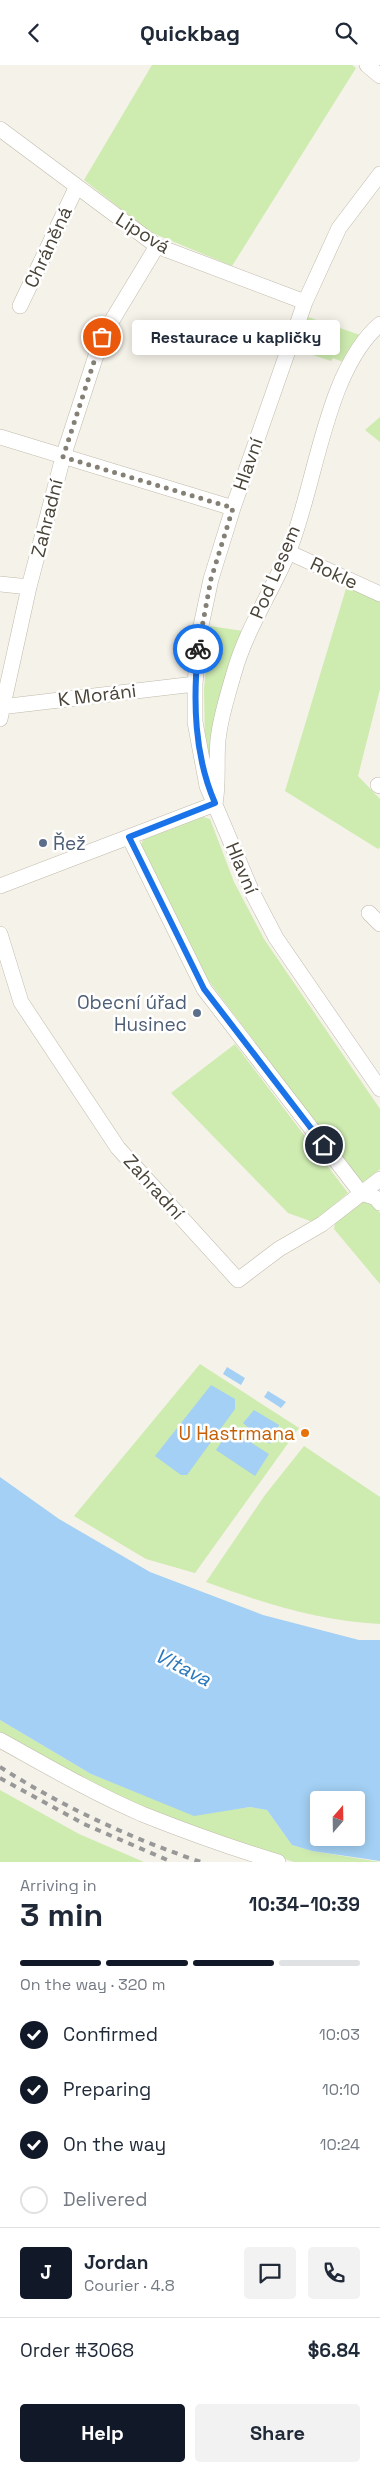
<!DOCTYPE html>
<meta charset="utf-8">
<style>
:root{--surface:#fff;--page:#f2f2f3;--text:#1f2937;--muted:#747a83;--line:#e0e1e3;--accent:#111827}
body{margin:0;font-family:"Space Grotesk",sans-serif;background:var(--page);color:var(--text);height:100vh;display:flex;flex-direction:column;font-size:19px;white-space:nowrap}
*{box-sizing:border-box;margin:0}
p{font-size:16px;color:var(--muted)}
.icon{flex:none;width:28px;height:28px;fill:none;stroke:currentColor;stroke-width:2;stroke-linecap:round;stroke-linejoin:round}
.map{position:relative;height:1797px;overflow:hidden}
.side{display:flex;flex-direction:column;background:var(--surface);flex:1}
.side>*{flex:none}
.needle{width:32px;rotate:20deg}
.fabs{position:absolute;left:310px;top:1726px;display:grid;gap:10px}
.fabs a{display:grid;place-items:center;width:55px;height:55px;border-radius:5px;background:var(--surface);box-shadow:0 2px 12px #0003;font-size:25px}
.pin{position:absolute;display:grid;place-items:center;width:42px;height:42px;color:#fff;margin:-21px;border:2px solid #fff;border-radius:50%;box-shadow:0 1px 5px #0007}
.courier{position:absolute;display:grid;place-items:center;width:50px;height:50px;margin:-25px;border:4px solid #1a73e8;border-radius:50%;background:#fff;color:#222;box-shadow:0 1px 6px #0007}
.bubble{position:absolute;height:35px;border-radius:5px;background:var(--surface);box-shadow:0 2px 12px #0003;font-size:16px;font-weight:700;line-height:35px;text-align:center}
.overview em{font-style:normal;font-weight:700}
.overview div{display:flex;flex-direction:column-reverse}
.overview{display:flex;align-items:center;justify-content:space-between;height:85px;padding:0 20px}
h1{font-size:32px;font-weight:700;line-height:38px}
.bar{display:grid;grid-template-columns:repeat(4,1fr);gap:8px 5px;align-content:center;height:60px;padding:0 20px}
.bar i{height:6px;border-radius:4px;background:var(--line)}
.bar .current{background:var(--accent)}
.bar p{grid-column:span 4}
.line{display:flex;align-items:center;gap:12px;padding:0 20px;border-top:1px solid var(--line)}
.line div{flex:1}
.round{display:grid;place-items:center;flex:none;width:52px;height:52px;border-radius:5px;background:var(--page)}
ol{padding:0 20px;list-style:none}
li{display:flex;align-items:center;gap:15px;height:55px}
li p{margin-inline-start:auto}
li .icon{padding:5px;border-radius:50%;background:var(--accent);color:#fff;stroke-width:4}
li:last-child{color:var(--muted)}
li i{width:28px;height:28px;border:2px solid var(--line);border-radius:50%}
.button{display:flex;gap:10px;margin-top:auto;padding:10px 20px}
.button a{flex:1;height:58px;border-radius:5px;background:var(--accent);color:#fff;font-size:20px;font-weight:700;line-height:58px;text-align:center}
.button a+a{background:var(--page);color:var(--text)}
header{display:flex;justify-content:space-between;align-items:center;height:65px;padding:0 20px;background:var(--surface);font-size:22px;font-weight:700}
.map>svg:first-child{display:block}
.green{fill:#ceebb0}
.water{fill:#a3d0f4;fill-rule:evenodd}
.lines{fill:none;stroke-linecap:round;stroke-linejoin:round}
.minor-casing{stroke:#c1baab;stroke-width:16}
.minor{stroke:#fff;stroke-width:15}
.rail{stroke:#989898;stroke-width:4;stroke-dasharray:6 6;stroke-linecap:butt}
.done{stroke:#858075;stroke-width:5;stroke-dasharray:0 9}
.route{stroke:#1a73e8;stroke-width:6}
.service-dot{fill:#5c6f8a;stroke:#fff;stroke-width:2}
.food-dot{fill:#e8710a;stroke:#fff;stroke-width:2}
.labels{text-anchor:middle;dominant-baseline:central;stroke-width:5;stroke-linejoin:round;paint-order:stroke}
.street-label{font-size:19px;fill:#494337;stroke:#fff}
.service-label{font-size:19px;fill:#4e5e75;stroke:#fff;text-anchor:start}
.food-label{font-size:19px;fill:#c56008;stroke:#fff;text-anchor:end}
.water-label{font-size:20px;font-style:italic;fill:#2978bc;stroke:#fff}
</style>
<header><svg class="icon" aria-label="back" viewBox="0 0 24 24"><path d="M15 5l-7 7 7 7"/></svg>Quickbag<svg class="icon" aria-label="search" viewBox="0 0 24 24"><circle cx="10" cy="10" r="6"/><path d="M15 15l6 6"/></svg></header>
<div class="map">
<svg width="380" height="1797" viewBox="0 0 380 1797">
<rect width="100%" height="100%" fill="#f5f2e9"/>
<!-- green -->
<path class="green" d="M152 0H352L356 3 232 201 150 167 84 115Z
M308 252 360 270 343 297 333 293 331 296 297 285Z
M380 352V377L365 365Z
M348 517 380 531V624L358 711 380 734V782L378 784 285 726Z
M210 561 243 566 212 717 205 679 204 624Z
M203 752 210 754 234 817 264 874 380 1044V1104L362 1119 205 911 140 783 143 775Z
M235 979 348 1128 313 1157 288 1148 171 1028Z
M367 1133 380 1148V1219L334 1164 335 1158Z
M200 1299 299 1363 195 1508 146 1494 74 1451Z
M304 1381 380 1432V1559C319 1556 263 1538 206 1517L265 1430Z
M0 1655 91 1709 194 1750 250 1742 267 1745 292 1780 312 1786 380 1797H294L219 1773 141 1746 0 1671Z
M0 1725 79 1769 144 1797H0Z"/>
<!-- water -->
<path class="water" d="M227 1302 245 1313 241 1320 223 1309Z
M211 1320 235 1334V1344L187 1410H181L155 1391Z
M268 1326 286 1337 281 1343 264 1332Z
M254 1345 279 1360 270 1379 254 1368 243 1358Z
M230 1364 269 1389 255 1411 216 1385Z
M0 1412 59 1454 150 1507 263 1550 359 1575H380V1796L312 1786 292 1780 267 1745 250 1742 194 1751 91 1709 0 1655ZM319 1735H356V1772H319Z"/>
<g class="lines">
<!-- minor casing -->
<g class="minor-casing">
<path id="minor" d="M367 0 380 11
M0 64 157 181 305 237
M380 109 339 163 305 237 233 443 211 514 199 570 195 619V657L207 721 252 827 276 873 380 1024
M20 241 76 123
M0 372 233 443
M288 487 380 529
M0 519 29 522
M0 642 195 619
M0 654 29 522 63 392 102 272 157 181
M378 720 380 721
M129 772 204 924 361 1128 376 1133 380 1138
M0 821 215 739C219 717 216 696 218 675 220 653 228 629 234 608 246 565 271 528 288 488 316 421 325 306 380 259
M369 848 380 859
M0 869 21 937 118 1083 238 1215 279 1184 322 1159 380 1114
M0 1675C47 1701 93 1728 142 1749 187 1767 232 1783 278 1797"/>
</g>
<!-- minor -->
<use href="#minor" class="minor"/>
<!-- rail -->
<path class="rail" d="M0 1702C63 1742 130 1773 201 1797
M0 1713 84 1759 172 1797"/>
</g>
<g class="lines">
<!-- done -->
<path class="done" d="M102 272 63 392 233 443 211 514 198 584"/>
<!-- route -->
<path class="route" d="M198 584C193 636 194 690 215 738L129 772 204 924 324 1080"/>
</g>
<!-- markers -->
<g class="service-dot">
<circle cx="43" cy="778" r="5"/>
<circle cx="197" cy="948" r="5"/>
</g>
<circle class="food-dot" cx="305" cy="1368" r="5"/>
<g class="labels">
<!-- street labels -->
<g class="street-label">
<text transform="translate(143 168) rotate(32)">Lipová</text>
<text transform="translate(48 182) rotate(-65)">Chráněná</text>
<text transform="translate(248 399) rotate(-71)">Hlavní</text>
<text transform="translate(47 453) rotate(-76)">Zahradní</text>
<text transform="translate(275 507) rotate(-67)">Pod Lesem</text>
<text transform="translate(334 508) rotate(25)">Rokle</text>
<text transform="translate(97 630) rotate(-7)">K Moráni</text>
<text transform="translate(242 803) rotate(67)">Hlavní</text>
<text transform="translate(154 1122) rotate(48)">Zahradní</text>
</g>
<!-- service labels -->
<g class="service-label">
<text x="53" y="778">Řež</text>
<text x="187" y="937" text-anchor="end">Obecní úřad<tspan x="187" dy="22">Husinec</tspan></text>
</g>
<!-- food labels -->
<g class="food-label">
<text x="295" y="1368">U Hastrmana</text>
</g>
<!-- water labels -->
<g class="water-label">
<text transform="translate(183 1602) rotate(27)">Vltava</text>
</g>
</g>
</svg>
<div class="fabs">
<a><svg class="needle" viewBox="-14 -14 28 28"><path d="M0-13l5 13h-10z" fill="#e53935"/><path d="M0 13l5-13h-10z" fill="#747a83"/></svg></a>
</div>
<div class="pin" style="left:102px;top:272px;background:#ea580c"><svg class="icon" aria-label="bag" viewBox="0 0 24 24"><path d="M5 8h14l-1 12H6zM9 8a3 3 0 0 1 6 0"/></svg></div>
<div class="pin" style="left:324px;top:1080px;background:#1f2937"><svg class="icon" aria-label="home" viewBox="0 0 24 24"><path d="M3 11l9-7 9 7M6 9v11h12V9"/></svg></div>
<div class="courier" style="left:198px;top:584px"><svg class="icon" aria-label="bike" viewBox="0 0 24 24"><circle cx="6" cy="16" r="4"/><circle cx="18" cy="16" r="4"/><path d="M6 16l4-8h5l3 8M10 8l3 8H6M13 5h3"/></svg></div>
<div class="bubble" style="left:132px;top:255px;width:208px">Restaurace u kapličky</div>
</div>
<section class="side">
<div class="overview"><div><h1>3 min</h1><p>Arriving in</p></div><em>10:34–10:39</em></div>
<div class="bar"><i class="current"></i><i class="current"></i><i class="current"></i><i></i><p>On the way · 320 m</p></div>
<ol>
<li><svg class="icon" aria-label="check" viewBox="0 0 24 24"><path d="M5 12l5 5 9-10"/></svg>Confirmed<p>10:03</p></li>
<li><svg class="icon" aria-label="check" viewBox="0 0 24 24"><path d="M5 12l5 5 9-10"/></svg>Preparing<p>10:10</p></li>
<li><svg class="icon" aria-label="check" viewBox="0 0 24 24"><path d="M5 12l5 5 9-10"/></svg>On the way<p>10:24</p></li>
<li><i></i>Delivered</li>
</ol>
<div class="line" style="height:90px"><b class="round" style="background:var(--accent);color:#fff">J</b><div><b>Jordan</b><p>Courier · 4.8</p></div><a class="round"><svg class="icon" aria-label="chat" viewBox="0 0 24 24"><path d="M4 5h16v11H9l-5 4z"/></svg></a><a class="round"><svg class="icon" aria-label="phone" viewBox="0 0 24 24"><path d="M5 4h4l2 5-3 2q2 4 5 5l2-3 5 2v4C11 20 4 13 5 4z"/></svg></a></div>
<div class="line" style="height:65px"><div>Order #3068</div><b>$6.84</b></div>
<div class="button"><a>Help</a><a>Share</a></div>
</section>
